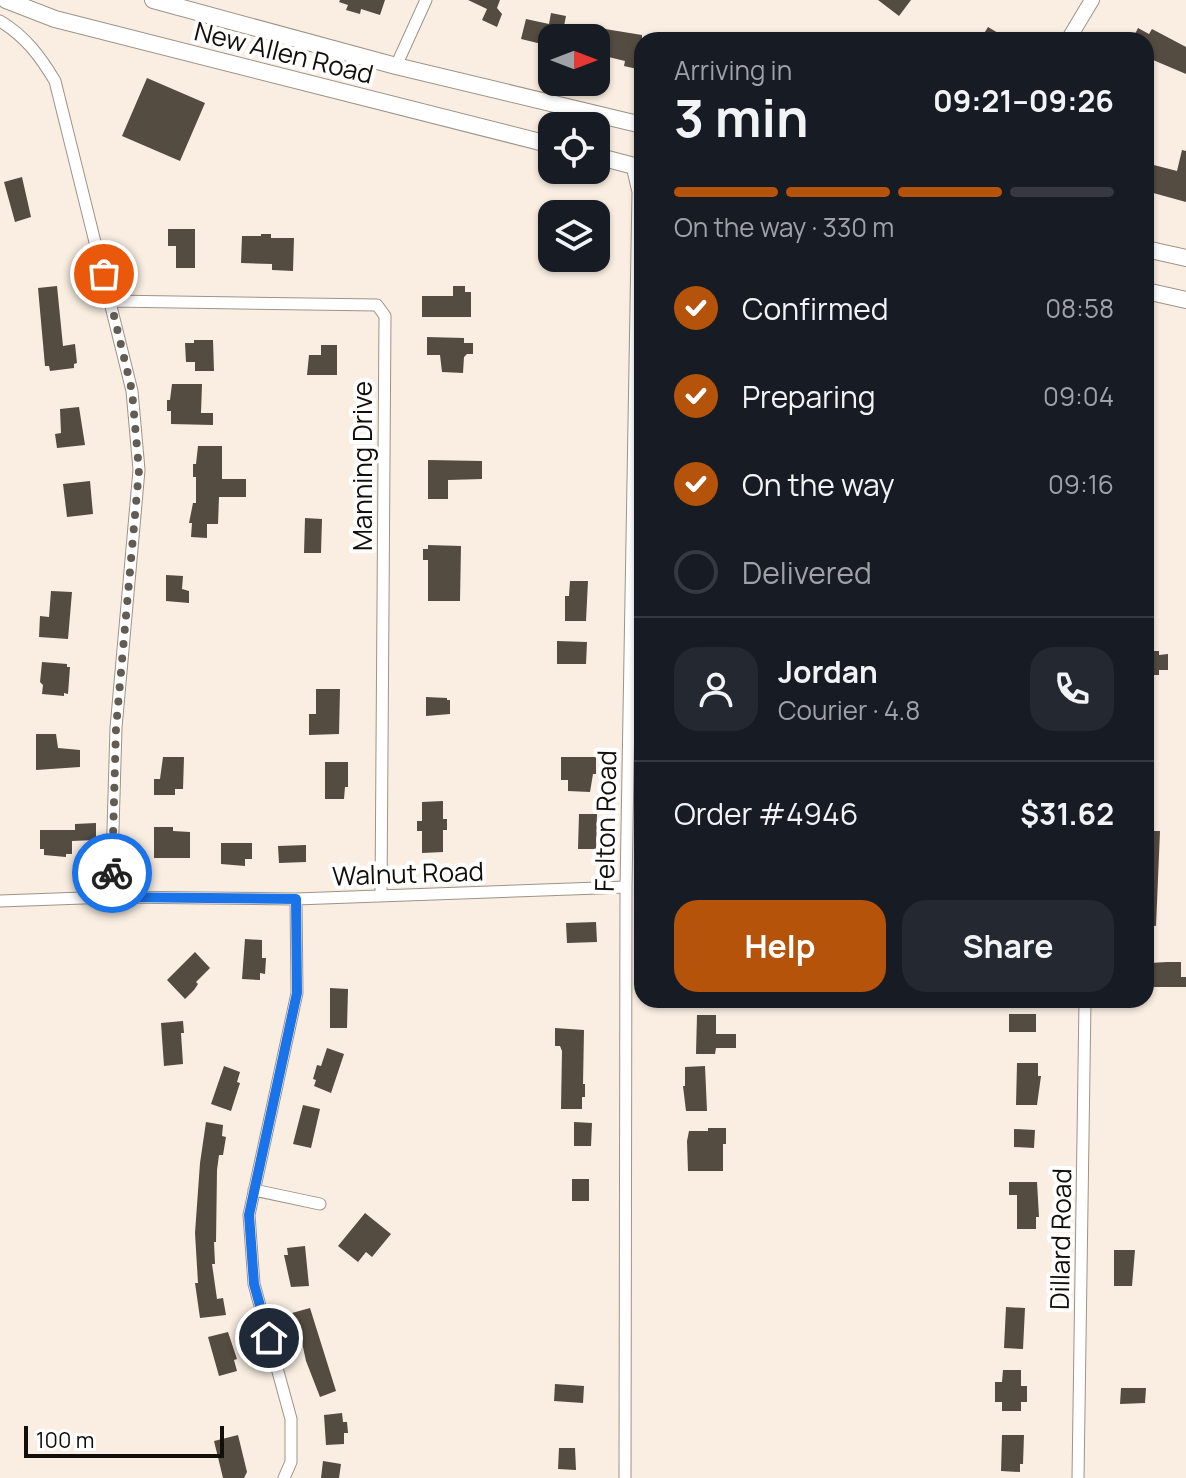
<!DOCTYPE html>
<meta charset="utf-8">
<style>
:root{--surface:#171b24;--page:#242831;--text:#f1f3f6;--muted:#9ea1a6;--line:#363941;--accent:#b45309}
body{margin:0;font-family:Manrope,sans-serif;background:var(--page);color:var(--text);height:100vh;display:flex;flex-direction:column;font-size:30px;white-space:nowrap}
*{box-sizing:border-box;margin:0}
p{font-size:26px;color:var(--muted)}
.icon{flex:none;width:44px;height:44px;fill:none;stroke:currentColor;stroke-width:2;stroke-linecap:round;stroke-linejoin:round}
.map{position:relative;flex:1;overflow:hidden}
.drawer{position:absolute;left:634px;top:32px;width:520px;height:976px;display:flex;flex-direction:column;background:var(--surface);border-radius:24px;box-shadow:0 2px 6px #0004}
.drawer>*{flex:none}
.needle{width:52px;rotate:90deg}
.tools{position:absolute;left:538px;top:24px;display:grid;gap:16px}
.tools a{display:grid;place-items:center;width:72px;height:72px;border-radius:16px;background:var(--surface);box-shadow:0 2px 6px #0004;font-size:40px}
.scale{position:absolute;left:24px;bottom:20px;width:200px;box-sizing:border-box;padding-left:8px;border:4px solid #120e0a;border-top:0;font-size:22px;line-height:28px;white-space:nowrap;color:#120e0a;-webkit-text-stroke:6px #fff;paint-order:stroke}
.pin{position:absolute;display:grid;place-items:center;width:68px;height:68px;color:#fff;margin:-34px;border:4px solid #fff;border-radius:50%;box-shadow:0 2px 8px #0007}
.courier{position:absolute;display:grid;place-items:center;width:80px;height:80px;margin:-40px;border:6px solid #1a73e8;border-radius:50%;background:#fff;color:#222;box-shadow:0 2px 10px #0007}
.headline em{font-style:normal;font-weight:700}
.headline div{display:flex;flex-direction:column-reverse}
.headline{display:flex;align-items:center;justify-content:space-between;height:136px;padding:0 40px}
h1{font-size:52px;font-weight:700;line-height:60px}
.bar{display:grid;grid-template-columns:repeat(4,1fr);gap:12px 8px;align-content:center;height:96px;padding:0 40px}
.bar i{height:10px;border-radius:6px;background:var(--line)}
.bar .active{background:var(--accent)}
.bar p{grid-column:span 4}
.line{display:flex;align-items:center;gap:20px;padding:0 40px;border-top:2px solid var(--line)}
.line div{flex:1}
.round{display:grid;place-items:center;flex:none;width:84px;height:84px;border-radius:24px;background:var(--page)}
ol{padding:0 40px;list-style:none}
li{display:flex;align-items:center;gap:24px;height:88px}
li p{margin-inline-start:auto}
li .icon{padding:8px;border-radius:50%;background:var(--accent);color:#fff;stroke-width:4}
li:last-child{color:var(--muted)}
li i{width:44px;height:44px;border:4px solid var(--line);border-radius:50%}
.cta{display:flex;gap:16px;margin-top:auto;padding:16px 40px}
.cta a{flex:1;height:92px;border-radius:24px;background:var(--accent);color:#fff;font-size:32px;font-weight:700;line-height:92px;text-align:center}
.cta a+a{background:var(--page);color:var(--text)}
.map>svg:first-child{display:block}
.building{fill:#544b41}
.lines{fill:none;stroke-linecap:round;stroke-linejoin:round}
.minor-casing{stroke:#9d9387;stroke-width:13}
.tertiary-casing{stroke:#9d9387;stroke-width:16}
.secondary-casing{stroke:#9d9387;stroke-width:18}
.minor{stroke:#fff;stroke-width:11}
.tertiary{stroke:#fff;stroke-width:14}
.secondary{stroke:#fff;stroke-width:16}
.done{stroke:#635c55;stroke-width:8;stroke-dasharray:0 14.4}
.route{stroke:#1a73e8;stroke-width:10}
.labels{text-anchor:middle;dominant-baseline:central;stroke-width:8;stroke-linejoin:round;paint-order:stroke}
.street-label{font-size:26px;fill:#120e0a;stroke:#fff}
</style>
<div class="map">
<svg width="1186" height="1478" viewBox="0 0 1186 1478">
<rect width="100%" height="100%" fill="#f9eee1"/>
<!-- building -->
<path class="building" d="M340 0H385L380 15 361 9 360 14 346 10 348 5 339 2Z
M468 0H500L497 8 502 14 497 27 482 20 487 9Z
M878 0H911L899 16Z
M551 13 566 16 564 26 595 34 594 38H552L550 46 521 39 526 19 549 24Z
M988 27 1010 40H980Z
M1138 28 1149 34 1152 29 1186 47V74L1146 57V40H1132Z
M605 29 642 35V70L624 66 625 61 596 54V34L604 36Z
M147 78 205 103 180 161 122 136Z
M1182 150 1186 151V202L1146 191V163L1177 171Z
M22 177 31 217 15 222 4 182Z
M168 229H195V268H176V246H168Z
M261 234H271V238H294L293 271 272 270V264L241 263 242 236H261Z
M57 286 63 346 75 344 77 363 74 364V368L50 371 49 366H45L38 288Z
M453 286H465V292H471V317H422V296H453Z
M427 337 464 338V343H473V354H467L464 357 463 373 442 372 440 355H427Z
M194 340H213L214 371H195V362H186L185 343H194Z
M321 345H337V375H307L309 355H321Z
M172 384H202L201 413H213V425L171 424V411H167V400H170Z
M79 407 85 445 57 448 55 434 61 433 60 409Z
M198 446H222V479H246V497H219L218 524H207V538L191 537 192 523H189L193 503H196V477H193V464H196Z
M428 460 482 461V479L448 480V499H428Z
M90 481 93 514 67 517 63 484Z
M305 518 322 519 321 553H304Z
M428 545 461 546 460 601H428V560H423V549H428Z
M166 575 183 576 182 589 189 591V603L166 601Z
M570 581H588L586 621H565V596H569Z
M51 591 72 592 68 639 39 637 40 616 49 617Z
M557 641 587 642 586 664H557Z
M1146 651H1159V655L1168 654V670H1159V675H1146Z
M42 662 67 664V667H70L68 694 64 693V696L42 694 43 685 40 682Z
M316 689H340L339 734 309 735V714H316Z
M426 697 447 698V700H450V714L426 716Z
M36 734H56L58 748 80 750V767L36 770Z
M163 757H184L183 789H175V795H154V779H160Z
M561 757H596V774H593L590 792 568 791V780H561Z
M325 762H348V787H345L344 799H325Z
M443 801V819H447V830H443V852L422 853V831H417V821H422V802Z
M579 814H597L596 849H578Z
M96 823V840L72 841V854H66V857L44 855V849H40V830H75V824Z
M154 827H173V831L190 832V858H154Z
M1146 831H1160L1156 926 1146 925Z
M221 843H252V859H245V866L221 864Z
M306 845V862L279 863 278 846Z
M596 922 597 942 567 943 566 923Z
M245 939 262 940V958H266L265 974 260 973V980L242 979Z
M195 952 210 968 196 982 198 984 194 990 185 999 167 980Z
M1167 962H1181V977H1186V987H1152L1150 963Z
M330 988 348 989 347 1028H330Z
M1009 1014H1036V1032H1009Z
M697 1015H716V1034H736V1048H716L715 1054H696Z
M183 1021 184 1033H181L183 1064 164 1066 161 1023Z
M555 1028 584 1030 583 1084H585V1097H582V1109H561L562 1051 560 1046H555Z
M327 1048 344 1054 331 1093 314 1086 316 1080 313 1079 317 1065 321 1066Z
M1017 1063H1038V1076H1041L1037 1105H1016Z
M224 1066 240 1072 237 1082 240 1083 231 1111 211 1104Z
M705 1066 707 1111H686L683 1086H685V1067Z
M303 1105 320 1109 311 1148 293 1144Z
M206 1122 223 1125 222 1136 226 1137 223 1155H219L217 1170 216 1242H214L215 1264H212L217 1299 223 1298 226 1315 200 1318 195 1283H198L195 1233 200 1163Z
M574 1122 592 1123 591 1146H574Z
M708 1128H726V1144H723V1171H688L687 1141 689 1131H708Z
M1014 1129 1035 1130 1034 1148 1014 1147Z
M572 1179H589V1201H572Z
M1009 1182H1037L1039 1217H1036V1229H1017V1195H1009Z
M365 1213 391 1234 372 1257 366 1252 358 1262 338 1246Z
M305 1246 309 1286 291 1287 284 1255H288L287 1248Z
M1114 1250H1135L1132 1286H1114Z
M1006 1307 1025 1308 1023 1349 1004 1348Z
M310 1308 336 1391 320 1397 306 1361 298 1324H295L292 1313Z
M228 1332 237 1359 234 1360 237 1371 219 1376 208 1337Z
M1003 1370H1021V1386H1027V1402H1021V1411H1002V1402H995V1382H1002Z
M555 1384 584 1386 583 1403 554 1401Z
M1121 1388H1146L1145 1403 1120 1404Z
M342 1413 343 1422H347L348 1433H344V1444L326 1445 324 1415Z
M238 1435 247 1472 244 1478H223L214 1441Z
M1002 1435H1024L1023 1464H1020V1472L1001 1471Z
M559 1448H575L576 1470 558 1469Z
M323 1461 341 1464 339 1478H321Z"/>
<g class="lines">
<!-- minor casing -->
<g class="minor-casing">
<path id="minor" d="M0 21C25 36 40 56 55 81L132 391 139 470 116 728 111 897
M396 66 426 0
M111 301 377 305 385 316 381 895
M0 901 111 897 296 899 626 887
M254 1190 320 1204
M284 1478 291 1462V1419L254 1284 249 1215 297 993 296 899
M625 1478 626 887 638 192 632 166
M1078 1478 1085 1000"/>
</g>
<!-- tertiary casing -->
<g class="tertiary-casing">
<path id="tertiary" d="M1068 40 1092 0"/>
</g>
<!-- secondary casing -->
<g class="secondary-casing">
<path id="secondary" d="M6 0 55 19 552 145
M153 0 396 66 642 125
M596 156 642 168
M1146 249 1186 258
M1146 291 1186 300"/>
</g>
<!-- minor -->
<use href="#minor" class="minor"/>
<!-- tertiary -->
<use href="#tertiary" class="tertiary"/>
<!-- secondary -->
<use href="#secondary" class="secondary"/>
</g>
<g class="lines">
<!-- done -->
<path class="done" d="M104 274 132 391 139 470 116 728 112 873"/>
<!-- route -->
<path class="route" d="M112 873 111 897 296 899 297 993 249 1215 254 1284 269 1338"/>
</g>
<g class="labels">
<!-- street labels -->
<g class="street-label">
<text transform="translate(284 52) rotate(14)">New Allen Road</text>
<text transform="translate(362 466) rotate(-90)">Manning Drive</text>
<text transform="translate(605 821) rotate(-89)">Felton Road</text>
<text transform="translate(408 873) rotate(-2)">Walnut Road</text>
<text transform="translate(1060 1239) rotate(-89)">Dillard Road</text>
</g>
</g>
</svg>
<div class="tools">
<a><svg class="needle" viewBox="-14 -14 28 28"><path d="M0-13l5 13h-10z" fill="#e53935"/><path d="M0 13l5-13h-10z" fill="#9ea1a6"/></svg></a>
<a><svg class="icon" aria-label="locate" viewBox="0 0 24 24"><circle cx="12" cy="12" r="6"/><path d="M12 2v4M12 18v4M2 12h4M18 12h4"/></svg></a>
<a><svg class="icon" aria-label="layers" viewBox="0 0 24 24"><path d="M12 4l9 5-9 5-9-5zM3 14l9 5 9-5"/></svg></a>
</div>
<div class="scale">100 m</div>
<div class="pin" style="left:104px;top:274px;background:#ea580c"><svg class="icon" aria-label="bag" viewBox="0 0 24 24"><path d="M5 8h14l-1 12H6zM9 8a3 3 0 0 1 6 0"/></svg></div>
<div class="pin" style="left:269px;top:1338px;background:#1f2937"><svg class="icon" aria-label="home" viewBox="0 0 24 24"><path d="M3 11l9-7 9 7M6 9v11h12V9"/></svg></div>
<div class="courier" style="left:112px;top:873px"><svg class="icon" aria-label="bike" viewBox="0 0 24 24"><circle cx="6" cy="16" r="4"/><circle cx="18" cy="16" r="4"/><path d="M6 16l4-8h5l3 8M10 8l3 8H6M13 5h3"/></svg></div>
<section class="drawer">
<div class="headline"><div><h1>3 min</h1><p>Arriving in</p></div><em>09:21–09:26</em></div>
<div class="bar"><i class="active"></i><i class="active"></i><i class="active"></i><i></i><p>On the way · 330 m</p></div>
<ol>
<li><svg class="icon" aria-label="check" viewBox="0 0 24 24"><path d="M5 12l5 5 9-10"/></svg>Confirmed<p>08:58</p></li>
<li><svg class="icon" aria-label="check" viewBox="0 0 24 24"><path d="M5 12l5 5 9-10"/></svg>Preparing<p>09:04</p></li>
<li><svg class="icon" aria-label="check" viewBox="0 0 24 24"><path d="M5 12l5 5 9-10"/></svg>On the way<p>09:16</p></li>
<li><i></i>Delivered</li>
</ol>
<div class="line" style="height:144px"><a class="round"><svg class="icon" aria-label="person" viewBox="0 0 24 24"><circle cx="12" cy="8" r="4"/><path d="M4 21q1-7 8-7t8 7"/></svg></a><div><b>Jordan</b><p>Courier · 4.8</p></div><a class="round"><svg class="icon" aria-label="phone" viewBox="0 0 24 24"><path d="M5 4h4l2 5-3 2q2 4 5 5l2-3 5 2v4C11 20 4 13 5 4z"/></svg></a></div>
<div class="line" style="height:104px"><div>Order #4946</div><b>$31.62</b></div>
<div class="cta"><a>Help</a><a>Share</a></div>
</section>
</div>
